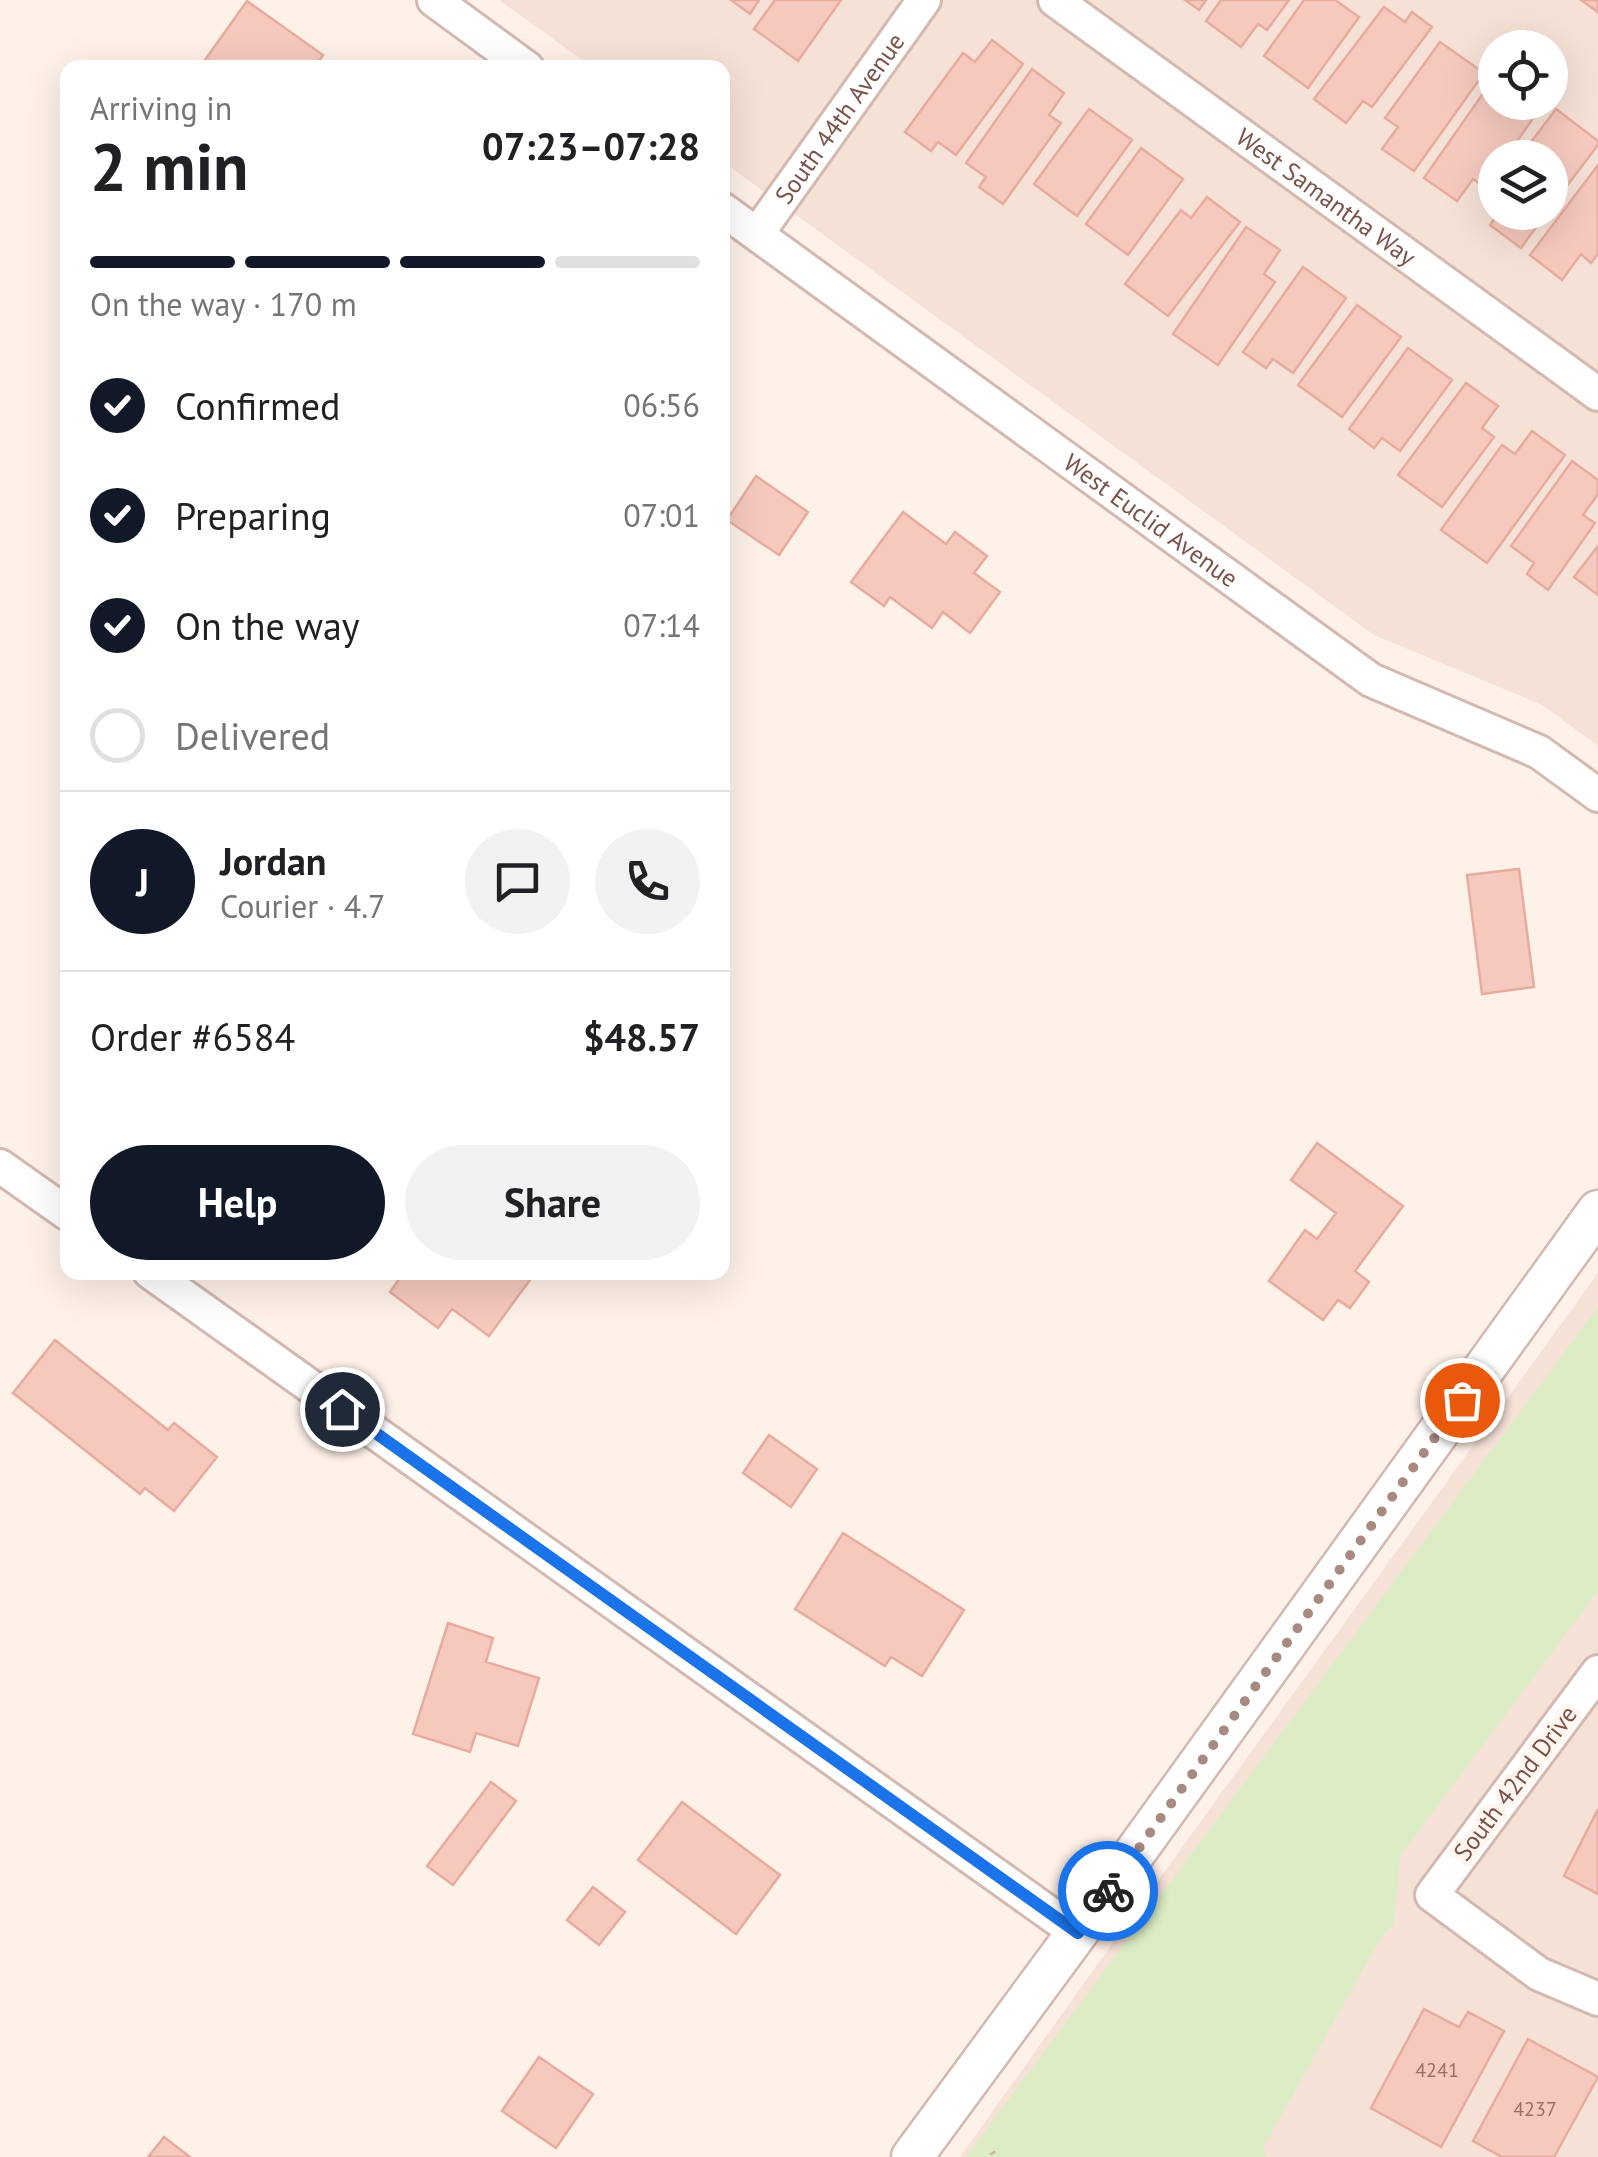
<!DOCTYPE html>
<meta charset="utf-8">
<style>
:root{--surface:#fff;--page:#f2f2f2;--text:#202124;--muted:#757577;--line:#e0e0e0;--accent:#111827}
body{margin:0;font-family:"PT Sans",sans-serif;background:var(--page);color:var(--text);height:100vh;display:flex;flex-direction:column;font-size:38px;white-space:nowrap}
*{box-sizing:border-box;margin:0}
p{font-size:32px;color:var(--muted)}
.icon{flex:none;width:55px;height:55px;fill:none;stroke:currentColor;stroke-width:2;stroke-linecap:round;stroke-linejoin:round}
.map{position:relative;flex:1;overflow:hidden}
.drawer{position:absolute;left:60px;top:60px;width:670px;height:1220px;display:flex;flex-direction:column;background:var(--surface);border-radius:20px;box-shadow:0 10px 40px #0002}
.drawer>*{flex:none}
.buttons{position:absolute;left:1478px;top:30px;display:grid;gap:20px}
.buttons a{display:grid;place-items:center;width:90px;height:90px;border-radius:50%;background:var(--surface);box-shadow:0 10px 40px #0002;font-size:50px}
.pin{position:absolute;display:grid;place-items:center;width:85px;height:85px;color:#fff;margin:-42px;border:5px solid #fff;border-radius:50%;box-shadow:0 2px 10px #0007}
.courier{position:absolute;display:grid;place-items:center;width:100px;height:100px;margin:-50px;border:8px solid #1a73e8;border-radius:50%;background:#fff;color:#222;box-shadow:0 2px 12px #0007}
.headline em{font-style:normal;font-weight:700}
.headline div{display:flex;flex-direction:column-reverse}
.headline{display:flex;align-items:center;justify-content:space-between;height:170px;padding:0 30px}
h1{font-size:65px;font-weight:700;line-height:75px}
.bar{display:grid;grid-template-columns:repeat(4,1fr);gap:15px 10px;align-content:center;height:120px;padding:0 30px}
.bar i{height:12px;border-radius:8px;background:var(--line)}
.bar .selected{background:var(--accent)}
.bar p{grid-column:span 4}
.line{display:flex;align-items:center;gap:25px;padding:0 30px;border-top:2px solid var(--line)}
.line div{flex:1}
.round{display:grid;place-items:center;flex:none;width:105px;height:105px;border-radius:52px;background:var(--page)}
ol{padding:0 30px;list-style:none}
li{display:flex;align-items:center;gap:30px;height:110px}
li p{margin-inline-start:auto}
li .icon{padding:10px;border-radius:50%;background:var(--accent);color:#fff;stroke-width:4}
li:last-child{color:var(--muted)}
li i{width:55px;height:55px;border:5px solid var(--line);border-radius:50%}
.cta{display:flex;gap:20px;margin-top:auto;padding:20px 30px}
.cta a{flex:1;height:115px;border-radius:60px;background:var(--accent);color:#fff;font-size:40px;font-weight:700;line-height:115px;text-align:center}
.cta a+a{background:var(--page);color:var(--text)}
.map>svg:first-child{display:block}
.residential{fill:#f6e1d6;fill-rule:evenodd}
.green{fill:#dcedc5}
.building{fill:#f5c9be;stroke:#e8ac9d;stroke-width:2.5}
.lines{fill:none;stroke-linecap:round;stroke-linejoin:round}
.minor-casing{stroke:#d3b9af;stroke-width:38}
.tertiary-casing{stroke:#d3b9af;stroke-width:45}
.path{stroke:#daaca0;stroke-width:6;stroke-dasharray:2.5 8;stroke-linecap:butt}
.minor{stroke:#fff;stroke-width:32}
.tertiary{stroke:#fff;stroke-width:40}
.done{stroke:#a88a81;stroke-width:10;stroke-dasharray:0 18}
.route{stroke:#1a73e8;stroke-width:12}
.labels{text-anchor:middle;dominant-baseline:central;stroke-width:10;stroke-linejoin:round;paint-order:stroke}
.number-label{font-size:20px;fill:#997067}
.street-label{font-size:25px;fill:#7a524a;stroke:#fff6ef}
</style>
<div class="map">
<svg width="1598" height="2157" viewBox="0 0 1598 2157">
<rect width="100%" height="100%" fill="#fef1e8"/>
<!-- residential -->
<path class="residential" d="M499 0H1598V746L1542 705 1374 635 723 162 722 68 592 67ZM1495 48H1550V102H1495ZM1495 158H1550V212H1495Z
M1598 1273V2157H960L1104 1955Z"/>
<!-- green -->
<path class="green" d="M1598 1307V1591L1400 1856 1394 1923 1379 1941 1263 2148 1266 2157H966Z"/>
<!-- building -->
<path class="building" d="M731 0H759L750 14Z
M775 0H841L798 61 754 29Z
M1185 0H1206L1199 10Z
M1221 0H1289L1267 30 1258 24 1241 47 1206 21Z
M1304 0H1335L1359 17 1308 88 1264 56Z
M1581 0H1598V12Z
M247 1 323 55 315 68H217L205 60Z
M1384 7 1405 22 1412 12 1432 27 1372 107 1363 101 1346 123 1314 99Z
M992 40 1023 64 956 155 938 142 931 151 905 132 963 53 975 62Z
M1440 42 1484 73 1414 171 1382 149 1398 127 1385 118Z
M1032 69 1064 93 1049 115 1061 123 1003 204 979 187 986 177 966 163Z
M1489 85 1495 89V102H1514L1534 117 1505 158H1495V172L1485 187 1473 179 1457 201 1424 178Z
M1089 109 1132 140 1077 216 1034 184Z
M1556 109 1598 141V145L1550 208V158H1519Z
M1141 148 1183 179 1128 255 1086 224Z
M1598 165V254L1591 263 1581 254 1562 280 1530 255Z
M1207 197 1240 222 1168 316 1125 284 1181 210 1191 218Z
M1499 212H1547L1521 248 1490 225Z
M1246 227 1280 250 1264 274 1275 282 1218 365 1173 334Z
M1303 267 1346 298 1293 373 1273 359 1266 368 1243 352Z
M1357 305 1401 337 1342 417 1298 385Z
M1408 348 1452 380 1400 451 1382 438 1374 448 1349 429Z
M1466 383 1498 406 1482 428 1494 437 1442 507 1398 475Z
M1532 431 1565 455 1487 563 1441 530 1502 445 1515 454Z
M1572 461 1598 480V494L1583 515 1595 523 1548 590 1527 574 1534 563 1511 546Z
M756 476 808 512 779 555 727 520Z
M903 512 946 544 955 532 987 556 974 573 1000 592 970 633 943 612 932 628 890 597 884 606 851 582Z
M1598 546V595L1574 577Z
M1519 869 1534 987 1482 994 1467 875Z
M1317 1143 1403 1206 1355 1271 1369 1282 1350 1308 1338 1300 1323 1320 1269 1281 1305 1230 1317 1239 1336 1213 1291 1180Z
M404 1272H535V1273L489 1336 452 1309 438 1328 390 1292Z
M55 1340 168 1430 174 1423 217 1457 174 1511 145 1488 140 1494 13 1393Z
M769 1435 817 1469 791 1507 743 1473Z
M843 1533 964 1610 922 1676 891 1657 885 1666 795 1609Z
M448 1623 493 1638 486 1662 539 1678 518 1746 476 1733 470 1752 413 1734Z
M491 1782 516 1801 453 1885 427 1866Z
M682 1802 780 1875 736 1934 638 1860Z
M1598 1809V1894L1564 1876Z
M593 1887 625 1912 599 1945 567 1920Z
M1424 2009 1459 2027 1468 2012 1504 2031 1441 2147 1371 2108Z
M1528 2039 1598 2077 1554 2157H1502L1473 2141Z
M539 2057 593 2094 556 2148 502 2111Z
M164 2137 190 2157H148Z"/>
<g class="lines">
<!-- minor casing -->
<g class="minor-casing">
<g id="minor">
<path d="M434 0 527 68"/>
<path id="s1" d="M1055 0 1598 394"/>
<path id="s2" d="M722 209 1371 680 1539 752 1598 795"/>
<path id="s3" d="M757 234 924 0"/>
<path d="M0 1166 68 1214"/>
<path d="M150 1272 1077 1933"/>
<path d="M1598 1672 1432 1895 1539 1974 1598 1999"/>
</g>
</g>
<!-- tertiary casing -->
<g class="tertiary-casing">
<path id="tertiary" d="M912 2157 1077 1933 1598 1211"/>
</g>
<!-- path -->
<path class="path" d="M992 2152 995 2157"/>
<!-- minor -->
<use href="#minor" class="minor"/>
<!-- tertiary -->
<use href="#tertiary" class="tertiary"/>
</g>
<g class="lines">
<!-- done -->
<path class="done" d="M1108 1891 1462 1400"/>
<!-- route -->
<path class="route" d="M342 1409 1078 1933 1108 1891"/>
</g>
<g class="labels">
<!-- number labels -->
<g class="number-label">
<text x="1437" y="2070">4241</text>
<text x="1535" y="2109">4237</text>
</g>
<!-- street labels -->
<g class="street-label">
<text stroke="none"><textPath href="#s3" startOffset="142">South 44th Avenue</textPath></text>
<text stroke="none"><textPath href="#s1" startOffset="335">West Samantha Way</textPath></text>
<text stroke="none"><textPath href="#s2" startOffset="530">West Euclid Avenue</textPath></text>
<text transform="translate(1515 1783) rotate(-53)">South 42nd Drive</text>
</g>
</g>
</svg>
<div class="buttons">
<a><svg class="icon" aria-label="locate" viewBox="0 0 24 24"><circle cx="12" cy="12" r="6"/><path d="M12 2v4M12 18v4M2 12h4M18 12h4"/></svg></a>
<a><svg class="icon" aria-label="layers" viewBox="0 0 24 24"><path d="M12 4l9 5-9 5-9-5zM3 14l9 5 9-5"/></svg></a>
</div>
<div class="pin" style="left:1462px;top:1400px;background:#ea580c"><svg class="icon" aria-label="bag" viewBox="0 0 24 24"><path d="M5 8h14l-1 12H6zM9 8a3 3 0 0 1 6 0"/></svg></div>
<div class="pin" style="left:342px;top:1409px;background:#1f2937"><svg class="icon" aria-label="home" viewBox="0 0 24 24"><path d="M3 11l9-7 9 7M6 9v11h12V9"/></svg></div>
<div class="courier" style="left:1108px;top:1891px"><svg class="icon" aria-label="bike" viewBox="0 0 24 24"><circle cx="6" cy="16" r="4"/><circle cx="18" cy="16" r="4"/><path d="M6 16l4-8h5l3 8M10 8l3 8H6M13 5h3"/></svg></div>
<section class="drawer">
<div class="headline"><div><h1>2 min</h1><p>Arriving in</p></div><em>07:23–07:28</em></div>
<div class="bar"><i class="selected"></i><i class="selected"></i><i class="selected"></i><i></i><p>On the way · 170 m</p></div>
<ol>
<li><svg class="icon" aria-label="check" viewBox="0 0 24 24"><path d="M5 12l5 5 9-10"/></svg>Confirmed<p>06:56</p></li>
<li><svg class="icon" aria-label="check" viewBox="0 0 24 24"><path d="M5 12l5 5 9-10"/></svg>Preparing<p>07:01</p></li>
<li><svg class="icon" aria-label="check" viewBox="0 0 24 24"><path d="M5 12l5 5 9-10"/></svg>On the way<p>07:14</p></li>
<li><i></i>Delivered</li>
</ol>
<div class="line" style="height:180px"><b class="round" style="background:var(--accent);color:#fff">J</b><div><b>Jordan</b><p>Courier · 4.7</p></div><a class="round"><svg class="icon" aria-label="chat" viewBox="0 0 24 24"><path d="M4 5h16v11H9l-5 4z"/></svg></a><a class="round"><svg class="icon" aria-label="phone" viewBox="0 0 24 24"><path d="M5 4h4l2 5-3 2q2 4 5 5l2-3 5 2v4C11 20 4 13 5 4z"/></svg></a></div>
<div class="line" style="height:130px"><div>Order #6584</div><b>$48.57</b></div>
<div class="cta"><a>Help</a><a>Share</a></div>
</section>
</div>
